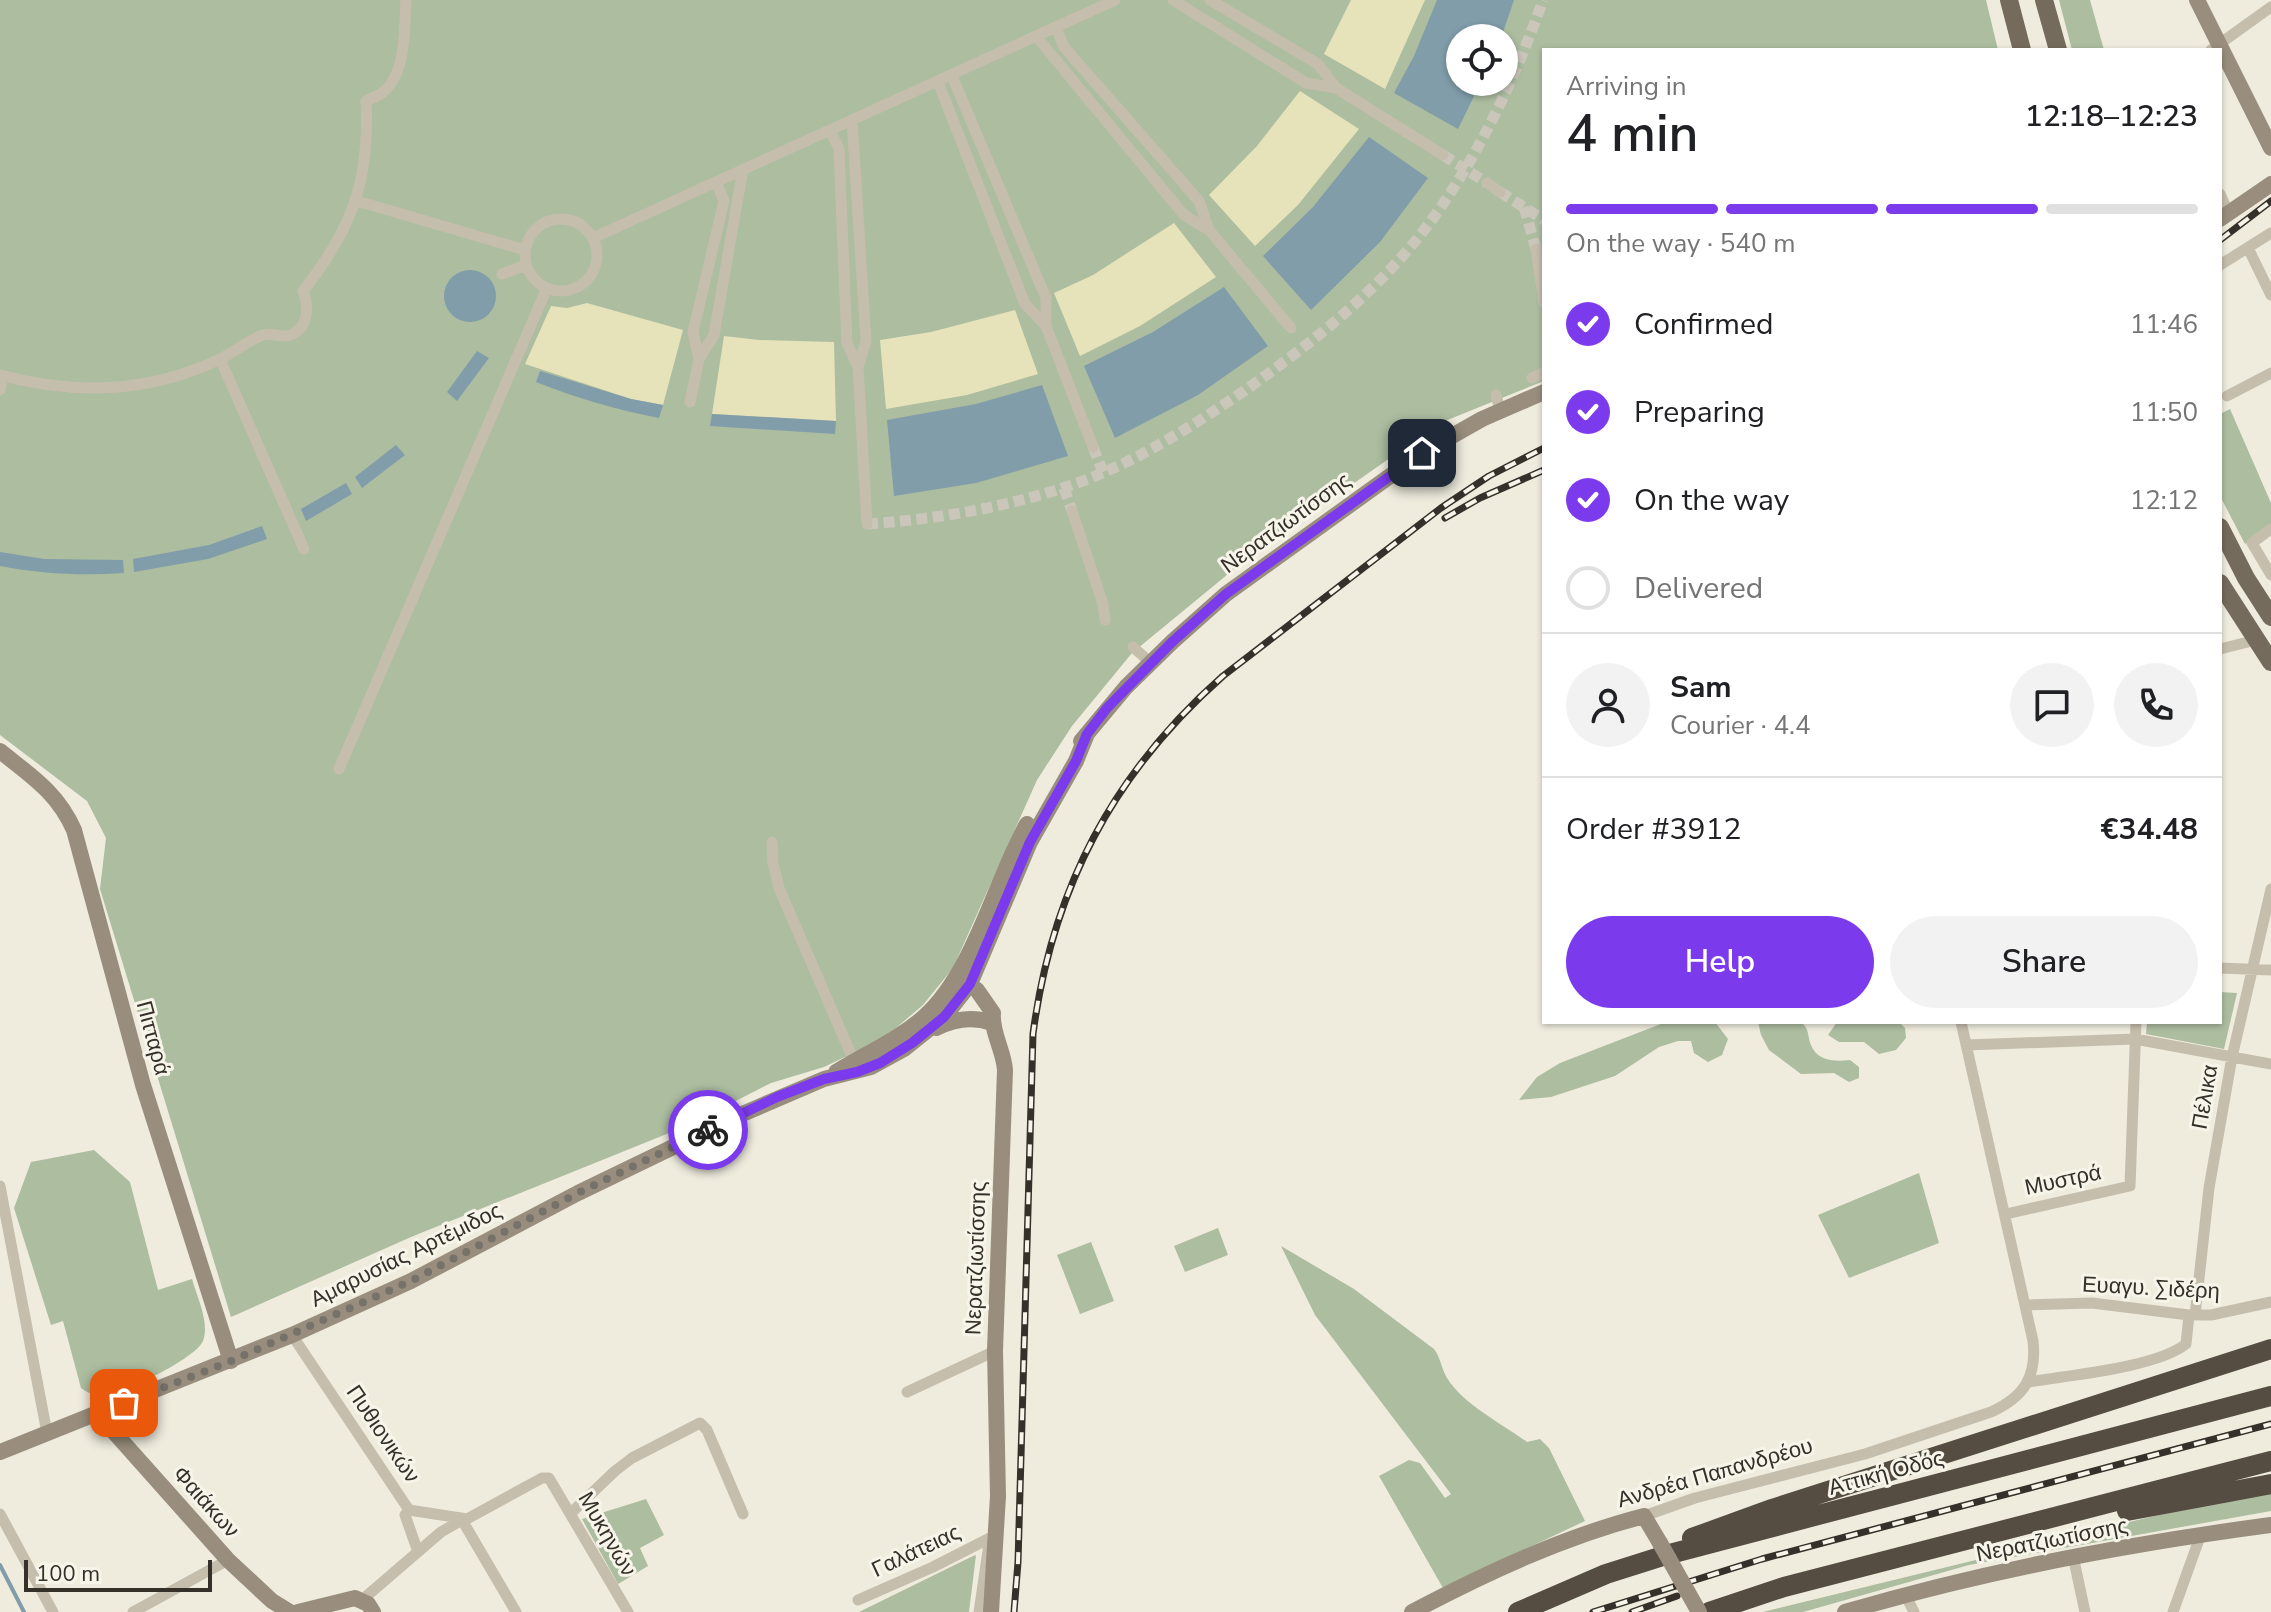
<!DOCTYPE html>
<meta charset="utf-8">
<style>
:root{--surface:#fff;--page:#f2f2f2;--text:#202124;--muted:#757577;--line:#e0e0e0;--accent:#7c3aed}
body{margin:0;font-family:"Nunito Sans",sans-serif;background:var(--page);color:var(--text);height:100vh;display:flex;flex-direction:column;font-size:30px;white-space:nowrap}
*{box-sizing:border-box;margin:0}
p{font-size:26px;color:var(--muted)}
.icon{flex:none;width:44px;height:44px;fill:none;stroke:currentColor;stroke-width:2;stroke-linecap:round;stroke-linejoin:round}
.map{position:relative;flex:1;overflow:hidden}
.side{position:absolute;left:1542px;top:48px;width:680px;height:976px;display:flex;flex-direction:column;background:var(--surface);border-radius:0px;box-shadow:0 2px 6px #0004}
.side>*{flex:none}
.fabs{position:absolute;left:1446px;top:24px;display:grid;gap:16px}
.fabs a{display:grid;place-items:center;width:72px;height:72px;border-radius:50%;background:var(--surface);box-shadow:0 2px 6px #0004;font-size:40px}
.scale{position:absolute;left:24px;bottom:20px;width:188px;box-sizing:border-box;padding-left:8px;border:4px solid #35302a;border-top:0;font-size:22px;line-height:28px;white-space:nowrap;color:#35302a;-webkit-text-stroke:6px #f7f5ea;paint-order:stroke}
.pin{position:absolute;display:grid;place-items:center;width:68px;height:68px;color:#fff;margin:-34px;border-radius:16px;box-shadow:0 4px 12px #0006}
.courier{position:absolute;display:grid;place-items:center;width:80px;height:80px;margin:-40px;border:6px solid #7c3aed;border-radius:50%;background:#fff;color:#222;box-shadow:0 2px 10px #0007}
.overview em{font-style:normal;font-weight:600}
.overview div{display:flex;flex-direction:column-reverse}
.overview{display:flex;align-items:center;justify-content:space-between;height:136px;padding:0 24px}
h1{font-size:52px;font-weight:600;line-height:60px}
.bar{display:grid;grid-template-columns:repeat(4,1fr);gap:12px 8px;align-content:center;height:96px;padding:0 24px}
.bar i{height:10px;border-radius:6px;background:var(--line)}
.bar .selected{background:var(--accent)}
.bar p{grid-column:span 4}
.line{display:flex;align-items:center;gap:20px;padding:0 24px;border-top:2px solid var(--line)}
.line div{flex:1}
.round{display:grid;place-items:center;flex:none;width:84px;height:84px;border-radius:42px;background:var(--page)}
ol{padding:0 24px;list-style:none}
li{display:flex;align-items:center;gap:24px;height:88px}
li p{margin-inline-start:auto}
li .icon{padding:8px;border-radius:50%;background:var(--accent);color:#fff;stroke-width:4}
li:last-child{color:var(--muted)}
li i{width:44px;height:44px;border:4px solid var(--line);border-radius:50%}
.action{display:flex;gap:16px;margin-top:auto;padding:16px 24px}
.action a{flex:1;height:92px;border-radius:48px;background:var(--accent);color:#fff;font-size:32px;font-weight:600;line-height:92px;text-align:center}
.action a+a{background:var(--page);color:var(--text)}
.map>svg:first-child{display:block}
.green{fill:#acbda0;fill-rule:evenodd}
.sand{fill:#e6e2b9}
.water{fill:#819da9}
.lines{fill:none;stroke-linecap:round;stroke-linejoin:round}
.stream{stroke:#819da9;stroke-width:4}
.street-tunnel{stroke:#cac6ba;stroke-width:11;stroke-dasharray:11 5.5;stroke-linecap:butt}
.street{stroke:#c6beac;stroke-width:11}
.secondary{stroke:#998e7d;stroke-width:16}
.primary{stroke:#756b5d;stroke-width:18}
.highway{stroke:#554c42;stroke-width:20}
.rail-casing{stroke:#35302a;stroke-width:7}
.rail{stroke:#f7f5ea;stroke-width:4;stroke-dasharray:12;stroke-linecap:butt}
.secondary-bridge{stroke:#998e7d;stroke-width:16}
.done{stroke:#767269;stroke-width:8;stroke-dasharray:0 14.4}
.route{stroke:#7c3aed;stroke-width:10}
.labels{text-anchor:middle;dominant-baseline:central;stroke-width:6;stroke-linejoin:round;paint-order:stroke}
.street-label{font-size:22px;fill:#35302a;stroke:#f7f5ea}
</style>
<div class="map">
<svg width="2271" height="1612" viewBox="0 0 2271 1612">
<rect width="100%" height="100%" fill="#efecde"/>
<!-- green -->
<path class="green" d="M0 0H1986L1998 50H1544V381L1440 423 1250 556 1132 653 1072 726 1037 780 953 968 923 1005 883 1039 824 1067 771 1083 689 1125 411 1237 231 1317 100 889 106 838 87 801 0 735ZM1460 38H1504V82H1460Z
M2059 0H2090L2104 50H2072Z
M2230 409 2271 503V524L2245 544 2220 496V414Z
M2220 992 2237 993 2224 1049 2146 1034 2147 1022H2220Z
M1666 1022H1715L1728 1039 1722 1055 1708 1062 1694 1053 1691 1041H1678L1659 1047 1615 1076 1551 1097 1519 1100 1537 1077 1560 1063Z
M1758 1022H1801C1810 1030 1807 1035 1811 1045 1817 1061 1835 1062 1850 1060L1859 1067V1078L1849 1082 1834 1073 1801 1074 1769 1050 1761 1035Z
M1837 1022H1899L1905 1028 1906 1038 1896 1050 1879 1054 1864 1042H1839L1828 1035Z
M94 1150 130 1182 158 1290 192 1279C197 1297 210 1323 203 1341 195 1359 124 1393 105 1395 95 1396 89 1394 81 1388L63 1321 51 1325 14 1208 31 1162Z
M1919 1173 1939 1243 1849 1278 1818 1215Z
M1218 1228 1228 1255 1185 1272 1174 1246Z
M1091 1242 1114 1301 1080 1314 1057 1255Z
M1281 1246 1354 1289 1434 1349C1441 1358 1441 1368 1447 1378 1464 1405 1501 1423 1527 1442L1540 1439 1549 1448 1585 1521 1443 1588 1379 1476 1409 1460 1420 1463 1445 1498 1451 1494 1315 1315Z
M2271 1492V1511L1969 1565 1803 1612H1763L1988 1557 2062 1542 2061 1538 2163 1514Z
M646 1499 664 1535 640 1548 648 1566 618 1584 582 1519Z
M976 1555 969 1612H859L971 1557Z"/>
<!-- sand -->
<path class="sand" d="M1351 0H1425L1385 89 1324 54Z
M1300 91 1359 129 1298 205 1255 246 1209 195 1257 146Z
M1174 223 1216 277 1140 326 1080 356 1054 293 1093 275Z
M587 303 683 330 663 405 631 399 525 364 551 306 567 308Z
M1015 310 1038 374 967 395 886 409 880 340 931 332Z
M724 336 759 340 834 342 836 421 712 414Z"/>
<!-- water -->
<path class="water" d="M1437 0H1514L1501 38H1460V82H1481L1458 129 1394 93 1414 56Z
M1369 137 1428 178 1380 242 1311 310 1263 256 1313 207Z
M444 296a26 26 0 1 1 52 0a26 26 0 1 1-52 0Z
M1224 287 1268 346 1198 395 1115 438 1084 366 1153 332Z
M477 351 489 358 457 401 447 392Z
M540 371 631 399 663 405 659 418C617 410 576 398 536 382Z
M1042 385 1068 456 976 483 894 496 887 420 976 404Z
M712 414 836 421 835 434 710 426Z
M396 445 405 455 362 488 355 477Z
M346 483 352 494 306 521 301 509Z
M262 526 267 539 208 559 134 572 133 559 209 545Z
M0 552 44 559 123 560 124 573C82 576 41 574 0 566Z"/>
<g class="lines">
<!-- stream -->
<path class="stream" d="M0 1565 24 1612"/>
<!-- street-tunnel -->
<path class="street-tunnel" d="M1443 155 1487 183
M1500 192 1544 220
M1524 207 1536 249
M1093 447 1103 472
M1064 488 1072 511
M867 524C937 519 1003 508 1069 486 1133 464 1188 429 1244 391 1312 343 1381 289 1431 221 1479 155 1516 77 1543 0"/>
<!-- street -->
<path class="street" d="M1173 0 1306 83 1336 88
M1210 0 1318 64 1336 88 1443 155
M1056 27 1064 47 1199 201 1209 230 1291 328
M1036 36 1184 215 1209 230
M2211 50 2271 7
M952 76 1046 298V326L1093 447
M938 82 1025 304 1046 326
M852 120 866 341 858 367 867 524
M830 130 839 149 847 343 858 367
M1487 183 1500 192
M2220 194 2229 214
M357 201 525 250
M525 255a36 36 0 1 1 72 0a36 36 0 1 1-72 0Z
M593 238 1115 0
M2248 248 2271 295
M1536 249 1544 303
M2220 265 2271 233
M502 274 526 265
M220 359 304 549
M699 359 693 332 724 201 716 182
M0 375C75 395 150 393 220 359 235 352 248 340 263 335 270 332 278 337 286 336 308 332 310 308 303 291 352 229 370 181 366 101 371 98 379 96 383 92 407 73 404 28 406 0
M1532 378 1544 372
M0 390 3 376
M1496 395 1500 410
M2227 396 2271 373
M690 402 699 359 714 335 743 169
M1072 511 1103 604 1105 620
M2271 529 2252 543 2271 575
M1133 647 1151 663
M2220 649 2256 640
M339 769 547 288
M772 842 773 863 779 888 854 1061
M2220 968 2271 970
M1966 1045 2135 1039 2271 1064
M0 1186 47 1433
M2006 1214 2130 1186 2136 1022
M2027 1305 2092 1303 2189 1315H2211L2271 1302
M2195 1315 2209 1188 2232 1057 2271 889
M292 1335 409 1510 467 1519 542 1478H549L628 1612
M2029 1382C2069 1375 2155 1368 2186 1344L2189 1315
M907 1392 995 1351
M409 1510 405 1515 418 1552
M571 1513 615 1471 632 1458 700 1423 707 1430 743 1514
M0 1514 53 1612
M1644 1516 1695 1498 1865 1454 1991 1412C2024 1397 2037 1377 2033 1341L1961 1022
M2073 1556 2085 1612
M1905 1594 1914 1612
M362 1600 441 1532 462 1520 516 1612
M858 1600 933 1567 990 1538
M133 1612 228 1560
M979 1612 989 1544
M2173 1612 2201 1534"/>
<!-- secondary -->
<path class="secondary" d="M2197 0 2271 148
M2220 219 2271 184
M1081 741 1126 687 1172 642 1226 594 1422 453 1482 419 1544 392
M0 751C31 776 57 792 74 830L143 1085 231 1361
M961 980 977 990 993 1013C991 1032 1004 1051 1005 1070L995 1351 998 1496 991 1612
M936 1028C954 1019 973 1016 992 1023
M836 1072C865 1054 898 1040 924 1017 974 972 994 883 1027 824
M97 1413 228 1560 272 1601 290 1612
M0 1452 292 1335 411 1281 578 1193 733 1118 824 1079 871 1067 904 1049 944 1017 970 984 1030 842 1076 761 1087 734
M298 1612 355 1598 368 1604 373 1612
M1412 1612C1486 1573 1563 1537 1644 1516L1660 1543
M1845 1612C1984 1571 2127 1544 2271 1525"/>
<!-- primary -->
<path class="primary" d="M2009 0 2022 50
M2044 0 2058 50
M2220 527 2246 578 2271 617
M2220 583 2271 662"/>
<!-- highway -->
<path class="highway" d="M2127 1511 2271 1484
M1692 1538 1772 1509 2271 1349
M1518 1612 1606 1574 1666 1555 2271 1396
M1709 1612 1784 1587 2271 1461"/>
<!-- rail casing -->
<g class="rail-casing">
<path id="rail" d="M2220 240 2271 201
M1445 518 1480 498 1544 470
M1014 1612 1018 1562 1033 1034C1052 889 1113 773 1223 676L1441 508 1489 476 1544 448
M1593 1612 1762 1559 2271 1424
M1632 1612 1677 1596"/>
</g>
<!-- rail -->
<use href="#rail" class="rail"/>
<!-- secondary-bridge -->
<path class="secondary-bridge" d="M1660 1543 1699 1612"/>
</g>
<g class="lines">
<!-- done -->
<path class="done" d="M124 1403 231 1361 411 1281 578 1193 708 1130"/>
<!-- route -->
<path class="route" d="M708 1130 777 1097 824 1079 857 1072 880 1063 912 1043 944 1017 970 984 1030 842 1076 761 1087 734 1107 708 1172 642 1226 594 1422 453"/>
</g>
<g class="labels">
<!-- street labels -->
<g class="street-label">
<text transform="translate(1286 523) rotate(-36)">Νερατζιωτίσσης</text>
<text transform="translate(153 1038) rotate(75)">Πιτταρά</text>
<text transform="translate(2205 1097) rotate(-80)">Πέλικα</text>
<text transform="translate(2063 1180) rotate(-12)">Μυστρά</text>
<text transform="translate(406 1255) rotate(-26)">Αμαρυσίας Αρτέμιδος</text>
<text transform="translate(976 1258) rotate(-88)">Νερατζιωτίσσης</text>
<text transform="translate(2151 1288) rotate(3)">Ευαγυ. Σιδέρη</text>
<text transform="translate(383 1434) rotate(56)">Πυθιονικών</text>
<text transform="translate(1715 1473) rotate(-16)">Ανδρέα Παπανδρέου</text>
<text transform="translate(1886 1473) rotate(-15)">Αττική Οδός</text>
<text transform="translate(206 1502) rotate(48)">Φαιάκων</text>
<text transform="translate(607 1534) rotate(60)">Μυκηνών</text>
<text transform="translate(2052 1540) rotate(-11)">Νερατζιωτίσσης</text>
<text transform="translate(916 1551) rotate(-25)">Γαλάτειας</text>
</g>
</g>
</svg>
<div class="fabs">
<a><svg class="icon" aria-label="locate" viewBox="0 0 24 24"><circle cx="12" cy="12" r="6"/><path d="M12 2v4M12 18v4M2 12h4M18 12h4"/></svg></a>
</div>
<div class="scale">100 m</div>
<div class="pin" style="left:124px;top:1403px;background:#ea580c"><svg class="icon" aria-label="bag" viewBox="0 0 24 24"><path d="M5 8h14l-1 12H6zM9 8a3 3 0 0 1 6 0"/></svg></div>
<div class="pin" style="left:1422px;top:453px;background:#1f2937"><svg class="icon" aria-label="home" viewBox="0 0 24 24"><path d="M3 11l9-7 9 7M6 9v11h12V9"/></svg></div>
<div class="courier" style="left:708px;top:1130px"><svg class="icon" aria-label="bike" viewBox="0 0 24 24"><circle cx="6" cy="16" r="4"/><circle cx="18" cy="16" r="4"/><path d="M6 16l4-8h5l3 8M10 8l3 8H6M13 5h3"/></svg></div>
<section class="side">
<div class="overview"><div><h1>4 min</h1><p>Arriving in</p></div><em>12:18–12:23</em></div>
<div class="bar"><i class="selected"></i><i class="selected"></i><i class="selected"></i><i></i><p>On the way · 540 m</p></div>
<ol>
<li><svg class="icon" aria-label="check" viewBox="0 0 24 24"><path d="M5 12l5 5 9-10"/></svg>Confirmed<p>11:46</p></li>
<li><svg class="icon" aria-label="check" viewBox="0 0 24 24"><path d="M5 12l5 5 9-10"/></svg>Preparing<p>11:50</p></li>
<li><svg class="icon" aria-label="check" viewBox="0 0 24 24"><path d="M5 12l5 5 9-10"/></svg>On the way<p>12:12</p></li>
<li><i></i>Delivered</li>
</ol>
<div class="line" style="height:144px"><a class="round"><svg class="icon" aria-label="person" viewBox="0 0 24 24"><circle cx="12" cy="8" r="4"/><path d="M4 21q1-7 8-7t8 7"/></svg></a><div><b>Sam</b><p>Courier · 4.4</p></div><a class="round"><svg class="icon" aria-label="chat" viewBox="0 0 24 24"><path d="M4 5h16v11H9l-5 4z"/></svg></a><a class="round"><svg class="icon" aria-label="phone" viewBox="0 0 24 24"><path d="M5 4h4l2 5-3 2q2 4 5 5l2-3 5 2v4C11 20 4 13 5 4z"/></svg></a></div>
<div class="line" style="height:104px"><div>Order #3912</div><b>€34.48</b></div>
<div class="action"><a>Help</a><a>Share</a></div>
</section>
</div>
